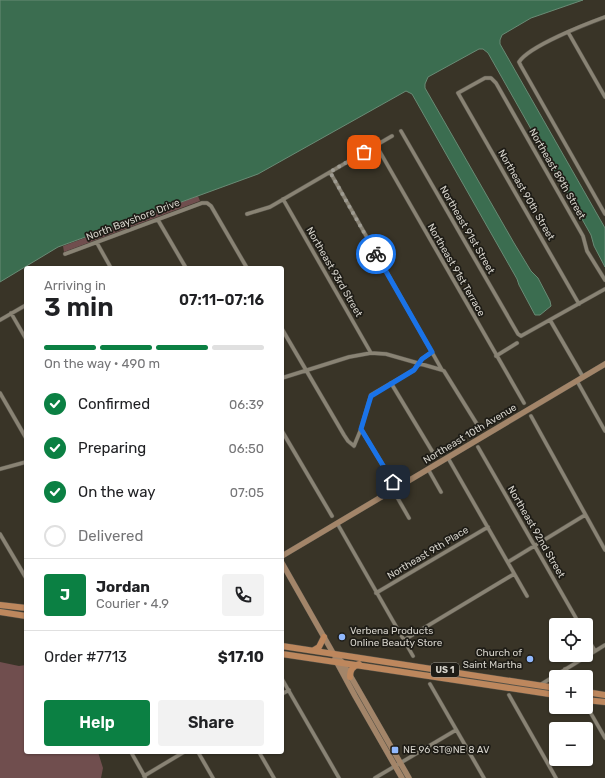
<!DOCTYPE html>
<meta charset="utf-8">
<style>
:root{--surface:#fff;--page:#f2f2f2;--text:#202124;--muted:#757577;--line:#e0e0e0;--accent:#0b8043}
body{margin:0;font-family:Rubik,sans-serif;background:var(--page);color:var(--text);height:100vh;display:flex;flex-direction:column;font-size:15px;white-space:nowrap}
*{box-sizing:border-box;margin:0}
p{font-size:13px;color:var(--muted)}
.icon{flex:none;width:22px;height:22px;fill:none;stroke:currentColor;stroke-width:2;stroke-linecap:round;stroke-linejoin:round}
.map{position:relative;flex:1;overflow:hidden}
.panel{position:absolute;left:24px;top:266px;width:260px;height:488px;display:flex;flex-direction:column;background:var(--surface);border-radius:4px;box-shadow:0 1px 3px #0004}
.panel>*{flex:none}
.fabs{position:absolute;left:549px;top:618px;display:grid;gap:8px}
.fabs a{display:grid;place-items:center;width:44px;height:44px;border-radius:4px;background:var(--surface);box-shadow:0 1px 3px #0004;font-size:20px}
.pin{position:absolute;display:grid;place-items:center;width:34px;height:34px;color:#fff;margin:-17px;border-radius:8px;box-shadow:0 2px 6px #0006}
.courier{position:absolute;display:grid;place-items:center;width:40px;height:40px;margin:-20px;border:3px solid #1a73e8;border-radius:50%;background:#fff;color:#222;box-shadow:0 1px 5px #0007}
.overview em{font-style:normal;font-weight:600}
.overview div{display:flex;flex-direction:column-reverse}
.overview{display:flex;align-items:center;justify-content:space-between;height:68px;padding:0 20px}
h1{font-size:26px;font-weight:600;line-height:30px}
.bar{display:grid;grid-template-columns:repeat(4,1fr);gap:6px 4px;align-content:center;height:48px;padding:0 20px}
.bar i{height:5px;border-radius:3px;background:var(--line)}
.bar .on{background:var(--accent)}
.bar p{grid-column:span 4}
.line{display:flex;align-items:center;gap:10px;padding:0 20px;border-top:1px solid var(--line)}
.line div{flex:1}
.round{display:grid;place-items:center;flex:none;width:42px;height:42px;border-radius:4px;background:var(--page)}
ol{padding:0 20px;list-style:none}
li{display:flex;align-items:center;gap:12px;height:44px}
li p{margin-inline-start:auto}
li .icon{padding:4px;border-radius:50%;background:var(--accent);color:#fff;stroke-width:4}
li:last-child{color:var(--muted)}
li i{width:22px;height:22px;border:2px solid var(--line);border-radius:50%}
.cta{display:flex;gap:8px;margin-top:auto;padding:8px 20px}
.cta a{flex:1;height:46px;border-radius:4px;background:var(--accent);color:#fff;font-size:16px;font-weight:600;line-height:46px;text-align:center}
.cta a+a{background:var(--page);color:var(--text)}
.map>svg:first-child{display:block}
.green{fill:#704e4e}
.water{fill:#3b6d50;stroke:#698b75}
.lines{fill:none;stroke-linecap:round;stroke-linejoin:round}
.street-casing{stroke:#565248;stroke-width:4.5}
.secondary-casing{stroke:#565248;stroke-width:6}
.primary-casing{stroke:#565248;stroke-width:7}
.street{stroke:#898374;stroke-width:3.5}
.secondary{stroke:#a38569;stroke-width:5.5}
.primary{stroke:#bd875d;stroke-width:6}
.done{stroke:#9e9b91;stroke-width:4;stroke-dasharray:0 7.2}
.route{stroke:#1a73e8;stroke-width:5}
.poi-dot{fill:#91b8fd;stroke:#1e1c16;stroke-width:1.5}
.labels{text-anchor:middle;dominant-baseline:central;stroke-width:3.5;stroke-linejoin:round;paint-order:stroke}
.shield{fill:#1e1c16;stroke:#9e9b94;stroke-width:1}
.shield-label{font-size:9px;font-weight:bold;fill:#d5d2ca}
.street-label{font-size:10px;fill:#d5d2ca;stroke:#1e1c16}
.poi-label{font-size:10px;fill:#d5d2ca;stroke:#1e1c16;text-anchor:start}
</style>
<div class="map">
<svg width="605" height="778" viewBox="0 0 605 778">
<rect width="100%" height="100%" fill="#393427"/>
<!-- green -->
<path class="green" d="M198 196 200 201 64 252 63 246Z
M0 662 19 666 26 665V752H98L103 768 101 778H0Z"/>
<!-- water -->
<path class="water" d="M0 0H583L531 18 502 35 500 40V44L605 228V267L594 246 591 235 488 53 483 49H479L428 77 425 84V88L514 243 531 271 538 278 550 301 551 306 540 315H535L519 285 517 279 412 94 406 91 258 174 58 247 0 282Z"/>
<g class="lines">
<!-- street casing -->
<g class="street-casing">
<path id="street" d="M605 17C586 24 529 46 519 62L521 66 605 214
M568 32 605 97
M401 131 518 334 521 336 605 289
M376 145 524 403
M330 172 442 370 444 371 480 429
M283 199 371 353
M247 214 270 207 392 136
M158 220 186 268
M97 243 111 268
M65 254 202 203H207L211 206 247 268
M579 304 458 93 485 78H491L496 83 583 236 587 251 605 280
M11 313 26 339
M0 320 26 305
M550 320 583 377
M282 329 344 435 348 441 354 446 361 429 371 395 414 370 422 359 432 352
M496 356 517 343
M282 378 349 357 371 353 386 354 442 370
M577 381 605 431
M391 383 435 456
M0 393 26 438
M531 416 605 550
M361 429 393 482
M282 431 332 516
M478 447 580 625
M448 458 527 596
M0 469 26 462
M428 469 441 492
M393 490 409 518
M337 523 413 656
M0 534 26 578
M508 562 585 515
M376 593 488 527
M586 636 595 651
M404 640 514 574
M565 669 570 677
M282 679 339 778
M430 684 484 778
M540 685 605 645
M282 694 289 690
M509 695 556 778
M589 710 605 738
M131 752 145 777
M198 752 213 778
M259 752 274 778
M144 776 184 752
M375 778 456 730"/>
</g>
<!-- secondary casing -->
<g class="secondary-casing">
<path id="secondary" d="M282 556 605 364
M282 563 333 653 343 663 409 778
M335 659 355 696 402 778"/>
</g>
<!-- primary casing -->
<g class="primary-casing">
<path id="primary" d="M0 605 26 608
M0 612 26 616
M282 646 556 688
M314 650 319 647 324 637
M282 654 556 695
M350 677C350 670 352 667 359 664
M586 692 605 695
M586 700 605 702"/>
</g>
<!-- street -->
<use href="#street" class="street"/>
<!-- secondary -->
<use href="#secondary" class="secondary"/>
<!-- primary -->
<use href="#primary" class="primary"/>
</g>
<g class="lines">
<!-- done -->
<path class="done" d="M364 152 330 172 376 254"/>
<!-- route -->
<path class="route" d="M376 254 432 352 422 359 414 370 371 396 361 429 393 482"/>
</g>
<!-- markers -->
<g class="poi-dot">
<circle cx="342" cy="637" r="4"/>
<circle cx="530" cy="659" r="4"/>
<rect x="391" y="746" width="8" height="8" rx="2"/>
</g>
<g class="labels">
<!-- shield labels -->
<rect class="shield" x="431" y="663" width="28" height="14" rx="3"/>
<g class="shield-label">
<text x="445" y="670">US 1</text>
</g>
<!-- street labels -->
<g class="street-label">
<text transform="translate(557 174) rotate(60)">Northeast 89th Street</text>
<text transform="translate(526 195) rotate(60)">Northeast 90th Street</text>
<text transform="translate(133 220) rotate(-21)">North Bayshore Drive</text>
<text transform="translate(467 230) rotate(60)">Northeast 91st Street</text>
<text transform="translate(456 270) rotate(60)">Northeast 91st Terrace</text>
<text transform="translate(334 272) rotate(60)">Northeast 93rd Street</text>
<text transform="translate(470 434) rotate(-31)">Northeast 10th Avenue</text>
<text transform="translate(536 532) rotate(60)">Northeast 92nd Street</text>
<text transform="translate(428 553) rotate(-31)">Northeast 9th Place</text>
</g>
<!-- poi labels -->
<g class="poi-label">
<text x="350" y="631">Verbena Products<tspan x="350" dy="12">Online Beauty Store</tspan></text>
<text x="522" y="653" text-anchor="end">Church of<tspan x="522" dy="12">Saint Martha</tspan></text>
<text x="403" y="750">NE 96 ST@NE 8 AV</text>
</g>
</g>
</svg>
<div class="fabs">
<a><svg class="icon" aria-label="locate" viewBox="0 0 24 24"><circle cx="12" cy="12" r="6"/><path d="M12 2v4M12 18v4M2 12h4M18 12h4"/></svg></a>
<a>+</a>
<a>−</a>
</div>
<div class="pin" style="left:364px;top:152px;background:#ea580c"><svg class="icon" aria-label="bag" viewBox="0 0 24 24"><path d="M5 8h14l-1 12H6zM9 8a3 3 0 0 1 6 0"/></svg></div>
<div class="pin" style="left:393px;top:482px;background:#1f2937"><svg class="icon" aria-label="home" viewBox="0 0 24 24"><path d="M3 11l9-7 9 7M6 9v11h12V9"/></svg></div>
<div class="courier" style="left:376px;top:254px"><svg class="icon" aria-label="bike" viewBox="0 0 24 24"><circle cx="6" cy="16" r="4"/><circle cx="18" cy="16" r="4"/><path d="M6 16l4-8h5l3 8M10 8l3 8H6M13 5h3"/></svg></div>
<section class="panel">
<div class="overview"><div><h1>3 min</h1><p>Arriving in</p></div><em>07:11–07:16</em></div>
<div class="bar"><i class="on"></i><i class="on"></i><i class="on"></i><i></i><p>On the way · 490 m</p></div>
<ol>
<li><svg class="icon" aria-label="check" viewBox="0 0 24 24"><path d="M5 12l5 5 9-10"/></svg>Confirmed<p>06:39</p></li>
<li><svg class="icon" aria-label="check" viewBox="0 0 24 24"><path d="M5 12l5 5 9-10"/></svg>Preparing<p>06:50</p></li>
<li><svg class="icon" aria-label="check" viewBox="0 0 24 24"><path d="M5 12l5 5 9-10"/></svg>On the way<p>07:05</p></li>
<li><i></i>Delivered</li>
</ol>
<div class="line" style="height:72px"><b class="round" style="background:var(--accent);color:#fff">J</b><div><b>Jordan</b><p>Courier · 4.9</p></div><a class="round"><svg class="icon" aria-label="phone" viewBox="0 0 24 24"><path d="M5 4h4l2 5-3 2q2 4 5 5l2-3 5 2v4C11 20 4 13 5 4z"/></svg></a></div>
<div class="line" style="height:52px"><div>Order #7713</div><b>$17.10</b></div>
<div class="cta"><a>Help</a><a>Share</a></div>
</section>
</div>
